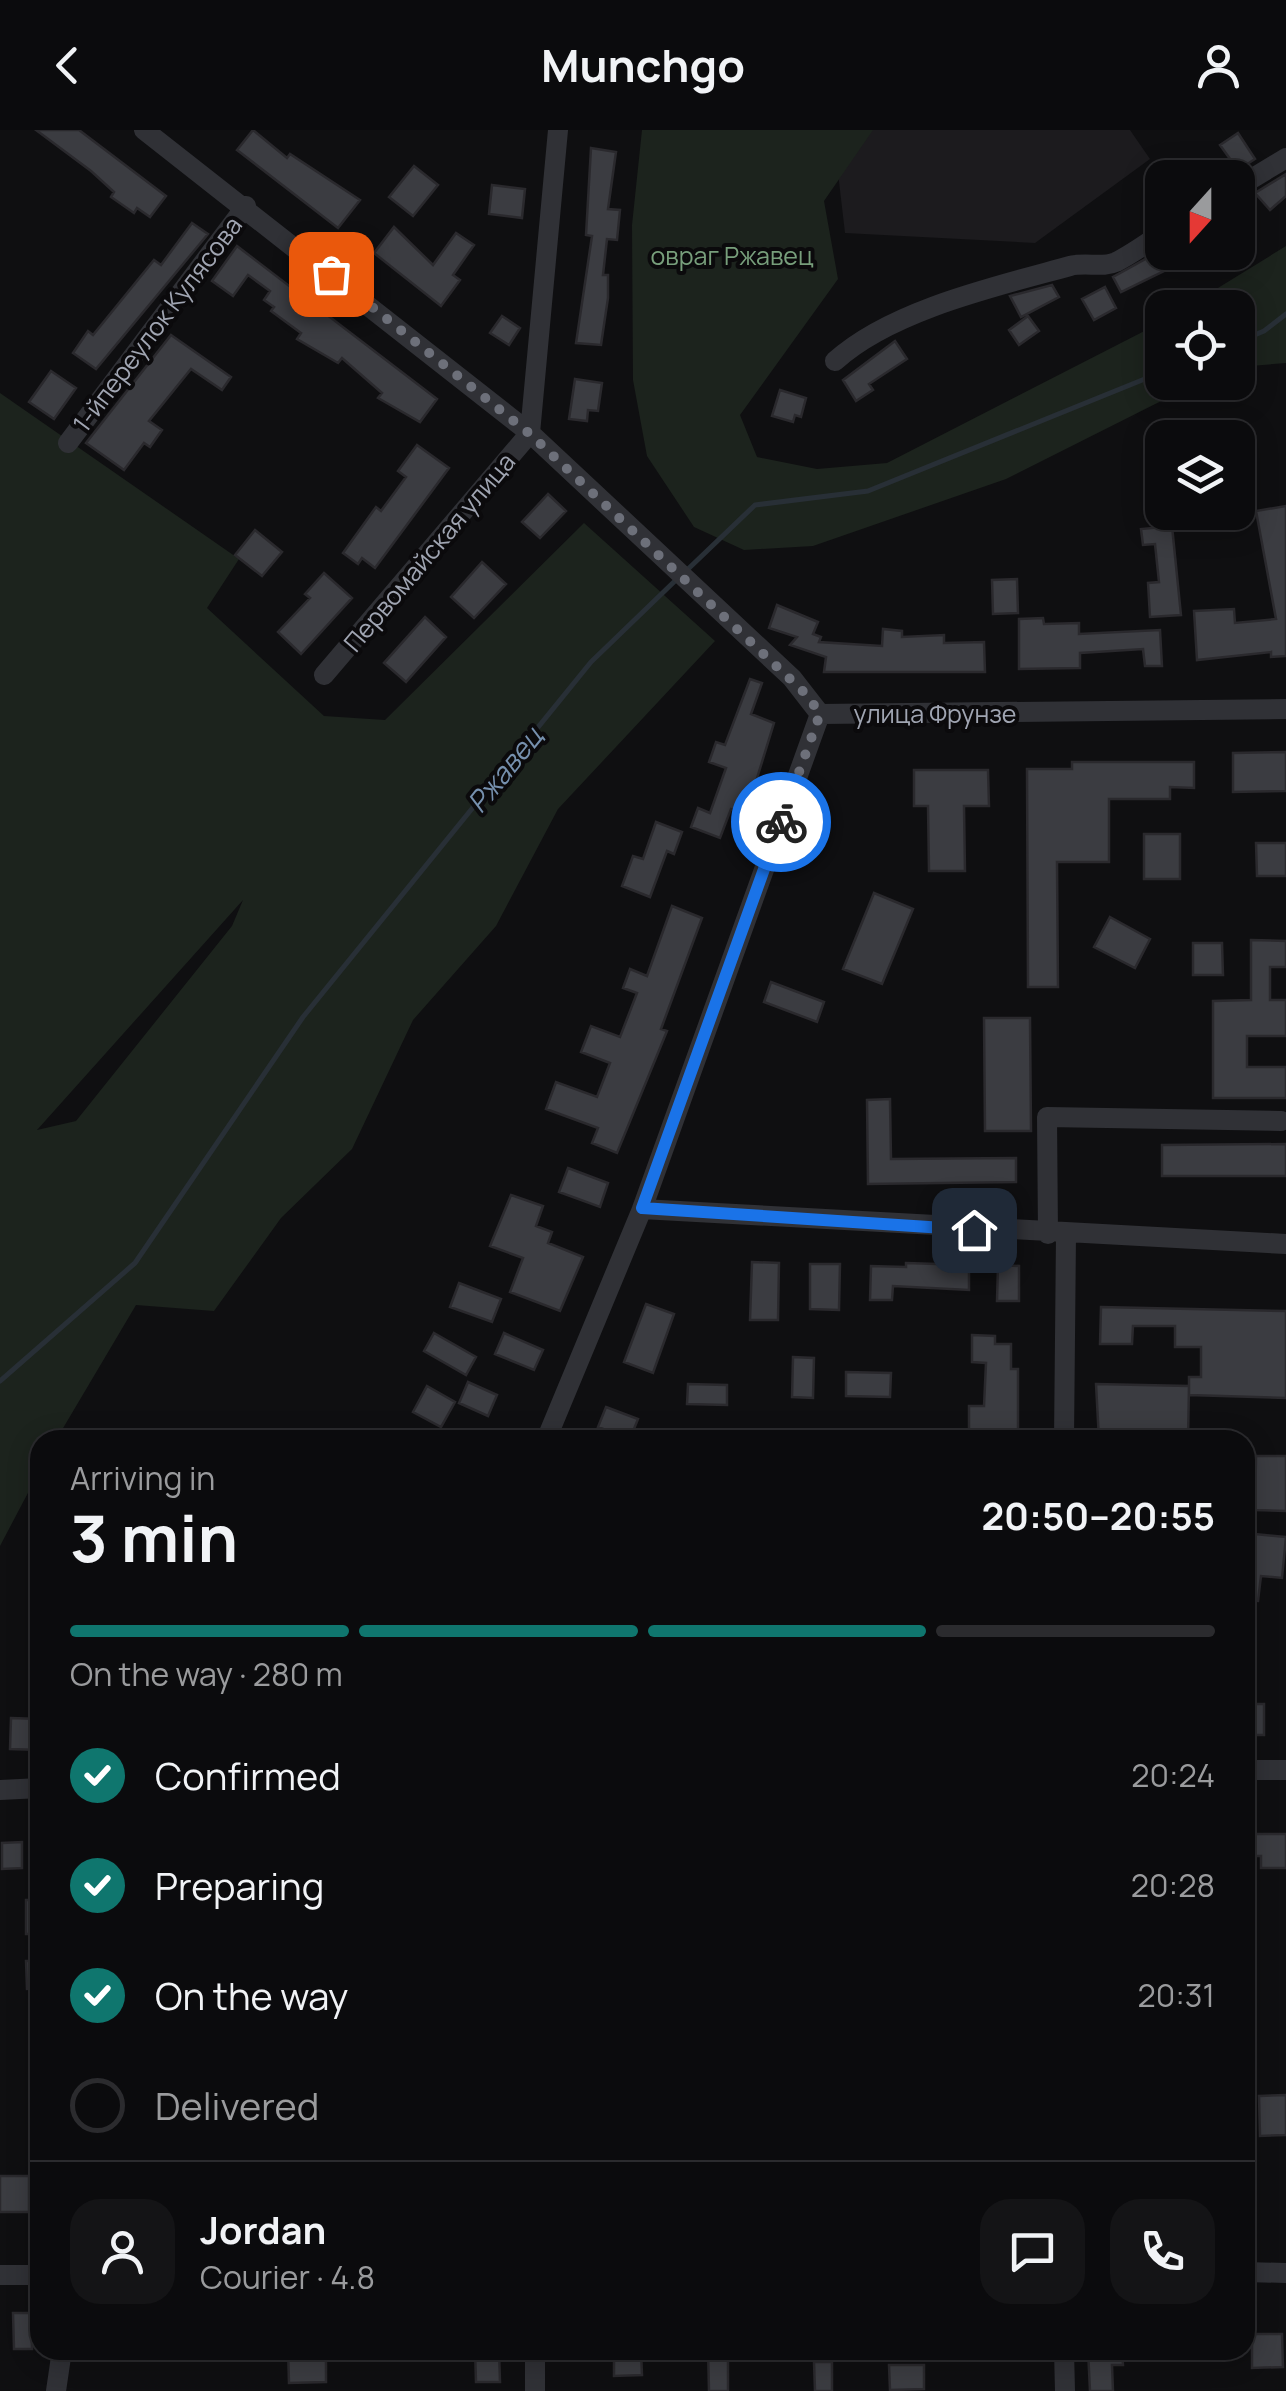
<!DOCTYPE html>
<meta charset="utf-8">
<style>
:root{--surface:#0b0b0d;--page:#141416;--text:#f1f3f6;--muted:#9a9b9d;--line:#2b2b2e;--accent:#0f766e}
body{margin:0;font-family:Manrope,sans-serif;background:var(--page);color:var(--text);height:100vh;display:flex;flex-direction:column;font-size:38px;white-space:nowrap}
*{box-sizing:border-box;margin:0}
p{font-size:32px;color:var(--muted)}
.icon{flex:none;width:55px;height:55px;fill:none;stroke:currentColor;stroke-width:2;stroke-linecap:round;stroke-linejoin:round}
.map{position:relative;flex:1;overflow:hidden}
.drawer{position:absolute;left:30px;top:1300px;width:1225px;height:930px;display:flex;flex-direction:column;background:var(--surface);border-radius:30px;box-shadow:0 5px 25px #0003,0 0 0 2px var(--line)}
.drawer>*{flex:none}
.needle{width:65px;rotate:201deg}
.buttons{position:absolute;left:1145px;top:30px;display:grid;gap:20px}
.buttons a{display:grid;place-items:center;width:110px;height:110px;border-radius:20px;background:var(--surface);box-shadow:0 5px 25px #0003,0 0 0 2px var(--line);font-size:50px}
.pin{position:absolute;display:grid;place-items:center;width:85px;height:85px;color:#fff;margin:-42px;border-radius:20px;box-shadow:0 5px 15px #0006}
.courier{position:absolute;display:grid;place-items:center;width:100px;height:100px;margin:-50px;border:8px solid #1a73e8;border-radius:50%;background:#fff;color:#222;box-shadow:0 2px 12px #0007}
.headline em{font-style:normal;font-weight:700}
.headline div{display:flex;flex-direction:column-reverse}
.headline{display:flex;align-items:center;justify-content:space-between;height:170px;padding:0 40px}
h1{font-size:65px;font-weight:700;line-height:75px}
.bar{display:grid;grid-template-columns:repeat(4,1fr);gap:15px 10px;align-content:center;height:120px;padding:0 40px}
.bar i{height:12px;border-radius:8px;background:var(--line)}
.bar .current{background:var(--accent)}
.bar p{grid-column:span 4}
.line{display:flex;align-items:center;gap:25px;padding:0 40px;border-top:2px solid var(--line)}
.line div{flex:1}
.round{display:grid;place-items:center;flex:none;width:105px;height:105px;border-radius:30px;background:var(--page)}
ol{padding:0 40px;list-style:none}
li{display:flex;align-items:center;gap:30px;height:110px}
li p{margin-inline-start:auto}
li .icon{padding:10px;border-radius:50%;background:var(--accent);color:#fff;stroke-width:4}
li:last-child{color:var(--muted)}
li i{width:55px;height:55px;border:5px solid var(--line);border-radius:50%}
header{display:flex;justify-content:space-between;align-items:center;height:130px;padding:0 40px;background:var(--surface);font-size:45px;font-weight:700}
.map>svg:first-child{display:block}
.built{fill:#1c1b1e}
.green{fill:#1c231d;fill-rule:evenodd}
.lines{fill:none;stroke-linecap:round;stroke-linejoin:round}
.stream{stroke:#282f36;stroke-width:5}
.building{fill:#3b3c41;stroke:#2a292d;stroke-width:2.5}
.minor{stroke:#303136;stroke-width:20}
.done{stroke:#6d707a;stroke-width:10;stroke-dasharray:0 18}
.route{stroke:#1a73e8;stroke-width:12}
.labels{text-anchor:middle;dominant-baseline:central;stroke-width:8;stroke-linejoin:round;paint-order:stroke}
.park-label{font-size:25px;fill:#779e7b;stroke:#0b0a0c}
.street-label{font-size:25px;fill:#a0a5b2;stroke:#0b0a0c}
.water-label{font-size:28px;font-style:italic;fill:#7690ae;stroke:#0b0a0c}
</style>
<header><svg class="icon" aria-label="back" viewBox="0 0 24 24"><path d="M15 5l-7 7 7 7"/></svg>Munchgo<svg class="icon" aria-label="person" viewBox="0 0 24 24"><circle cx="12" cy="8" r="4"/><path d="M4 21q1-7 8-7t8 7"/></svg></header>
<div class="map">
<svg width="1286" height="2261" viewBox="0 0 1286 2261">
<rect width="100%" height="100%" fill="#0f0f11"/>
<!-- built -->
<path class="built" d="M833 0H1130L1150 29 1035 113 845 103Z"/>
<!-- green -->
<path class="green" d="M642 0H873L824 71 838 149 740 285 757 327 817 339 887 333 1162 192V252L1197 253 1006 349 813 416 744 420 694 397 647 326 633 250 632 95Z
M1286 116V233L1238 237V178L1187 177Z
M0 263 239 429 207 478 324 586 385 590 584 393 715 511 558 679 496 796 413 890 352 1019 281 1088 214 1181 136 1175 56 1310H40V1340L0 1416ZM243 770 232 796 76 991 37 1000Z"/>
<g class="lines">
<!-- stream -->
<path class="stream" d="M1238 212 1264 201 1286 184
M686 441 755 375 868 361 1162 242
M0 1251 135 1133 303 887 591 532 678 448"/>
</g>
<!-- building -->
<path class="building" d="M36 0H79L166 66 150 87 137 78 134 83 111 67 114 62 91 41Z
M253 0 287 28 290 24 360 70 338 98 237 20Z
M1238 3 1255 29 1238 40 1220 15Z
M591 18 616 22 608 79 620 80 617 110 607 109 603 145H608V168L601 215 576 213 592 106 586 105Z
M414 36 438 55 413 86 389 67Z
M1286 44V66L1270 80 1255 63Z
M492 55 525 59 522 88 489 84Z
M192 93 208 104 96 239 73 223 88 201 93 205 154 130 161 135Z
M394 97 433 135 456 103 474 115 453 145 460 150 441 176 374 123Z
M237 116 437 269 420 292 378 268 382 263 342 228 338 233 297 209 301 203 271 181 274 177 264 170 270 161 248 145 233 166 212 151Z
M1158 122H1203L1121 162 1113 147Z
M1052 155 1059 167 1021 187 1010 166Z
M1105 157 1116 178 1094 190 1082 169Z
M502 186 520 198 509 215 490 203Z
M1028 186 1039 201 1019 215 1009 200Z
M171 205 231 247 222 260 191 239 149 291 162 300 150 317 144 313 124 340 86 313Z
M895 211 907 229 869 254 873 260 856 271 843 250Z
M51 241 76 258 54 289 29 272Z
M575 249 602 253 598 281 588 280 587 291 569 289Z
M780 260 806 268 801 287 795 285 793 292 772 286Z
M417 315 449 338 375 438 362 428 358 434 343 423 376 377 381 381 406 347 398 341Z
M548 364 566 381 540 408 522 392Z
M1286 376V526L1271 527V522L1197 530 1194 481 1234 479 1235 493 1276 489 1256 381Z
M1172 396 1181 485 1150 487 1148 453 1159 452 1155 414 1143 415 1141 399Z
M255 400 282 422 262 446 235 425Z
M482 432 506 454 474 488 451 467Z
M324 443 352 468 301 524 278 502 310 468 305 464Z
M1017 449 1018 483 993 484 992 450Z
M777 475 818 492 813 504 821 507 819 512 882 516 883 499 902 501V507L944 505V513L984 512 985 542H824L826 527 790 515 797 507 769 498Z
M425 487 446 507 406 552 384 533Z
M1043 488 1044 494 1079 493V504L1160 500 1162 536H1145L1143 519 1080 523V538L1019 539V489Z
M750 549 762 553 751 584 774 593 746 684 731 679 720 708 691 697 698 678 710 683 726 638 709 632 716 612 725 615Z
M1286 622V661L1233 662V623Z
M1072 632H1194V658L1170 657V669H1109V732H1057L1058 857H1028L1027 639H1072Z
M914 640H988L989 676H964L965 741H929L928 676H914Z
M656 692 682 702 674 724 667 721 650 767 622 756 633 726 643 729Z
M1144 704H1180V749H1144Z
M1256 713H1286V746H1257Z
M874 763 913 779 882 854 843 839Z
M672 776 702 788 661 899 667 901 617 1023 592 1013 598 998 546 979 556 952 597 967 610 933 581 922 591 896 620 907 637 863 623 858 630 839 647 846Z
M1110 787 1150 809 1135 838 1094 817Z
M1251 810 1286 811V837H1270V870H1286V906H1247V937H1286V968H1213V871L1251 870Z
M1193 813H1222L1223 845H1193Z
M771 852 824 872 817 892 764 872Z
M984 888H1030L1031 1001H985Z
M890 969 891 1029 1016 1028V1052L868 1054 867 970Z
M1286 1014V1046H1162V1015Z
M568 1038 608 1053 600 1077 559 1062Z
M511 1065 543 1076 536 1096 552 1102 548 1113 583 1127 560 1181 510 1162 523 1128 490 1116Z
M752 1132 779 1133 778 1190H750Z
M906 1133 969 1135V1160L893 1156 892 1170H870L871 1136 906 1137Z
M810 1134H840L839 1180 810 1179Z
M998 1135 1019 1136V1171H997Z
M459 1153 501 1169 492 1192 450 1177Z
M646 1174 674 1184 653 1243 624 1232Z
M1101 1177 1286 1181V1268L1189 1265V1247H1201V1217H1175V1196H1133L1132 1214H1100Z
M434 1203 476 1227 466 1245 424 1221Z
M504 1203 543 1220 534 1240 495 1224Z
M972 1205 995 1206V1214H1011V1239H1018V1310H987V1302H969V1276H984L986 1233 972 1232Z
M793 1227 814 1228 813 1268 792 1267Z
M846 1242 891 1243 890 1267 846 1266Z
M468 1252 497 1265 488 1286 459 1273Z
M688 1254 727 1255V1275L687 1274Z
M1096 1254 1189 1256 1188 1310H1099Z
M427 1256 455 1272 441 1297 413 1282Z
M606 1277 638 1289 630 1309 598 1297Z
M1256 1326H1286V1381L1255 1380Z
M1245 1403 1286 1407 1282 1448 1261 1446 1258 1471 1245 1470Z
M1245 1574H1264V1605H1245Z
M11 1588 40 1589V1620L10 1619Z
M1245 1704H1286V1738H1261V1726H1245Z
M22 1712V1738L2 1739V1713Z
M26 1770H40V1804H26Z
M26 1831H40V1858L27 1859Z
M1286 1965V2005L1260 2006 1259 1966Z
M0 2046H29V2082H0Z
M13 2183H31L32 2219H14Z
M1252 2204H1282L1283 2237 1252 2238Z
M288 2220H326V2252L289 2253Z
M475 2220H499L500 2252H476Z
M614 2220H641L642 2245 614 2246Z
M708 2220H728V2261H709Z
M1088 2220H1122L1123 2235H1112L1113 2261H1090Z
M814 2232H832V2261H815Z
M889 2235H924V2259L890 2260Z"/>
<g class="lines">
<!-- minor -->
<path class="minor" d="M144 0 530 303 792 548 820 584
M1238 57 1286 28
M835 231C891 180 997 156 1070 136 1085 132 1103 138 1116 132 1132 124 1147 113 1162 103
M68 313 246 76
M324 545 530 303 558 0
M820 584 1286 579
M642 1079 1286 1114
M1048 1104 1047 987 1281 991
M546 1310 642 1079 820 584
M1064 1310 1066 1105
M1245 1640H1286
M0 1660 40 1658
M1245 2142 1286 2143
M0 2145H40
M535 2220V2261
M1064 2220 1065 2261
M56 2261 62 2220"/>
</g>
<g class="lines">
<!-- done -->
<path class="done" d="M331 144 530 304 807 565 820 584 781 692"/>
<!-- route -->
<path class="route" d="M781 692 642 1078 974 1100"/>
</g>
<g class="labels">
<!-- park labels -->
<g class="park-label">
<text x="732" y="125">овраг Ржавец</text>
</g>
<!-- street labels -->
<g class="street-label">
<text transform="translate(157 194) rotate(-53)">1-йпереулок Кулясова</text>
<text transform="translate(429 422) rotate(-50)">Первомайская улица</text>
<text x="935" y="583">улица Фрунзе</text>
</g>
<!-- water labels -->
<g class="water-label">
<text transform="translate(504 639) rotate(-51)">Ржавец</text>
</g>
</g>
</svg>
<div class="buttons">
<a><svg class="needle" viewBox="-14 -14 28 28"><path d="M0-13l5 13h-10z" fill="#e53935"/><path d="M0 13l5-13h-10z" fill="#9a9b9d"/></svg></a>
<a><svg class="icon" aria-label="locate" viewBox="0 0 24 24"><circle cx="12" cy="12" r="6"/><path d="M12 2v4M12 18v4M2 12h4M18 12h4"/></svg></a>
<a><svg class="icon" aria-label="layers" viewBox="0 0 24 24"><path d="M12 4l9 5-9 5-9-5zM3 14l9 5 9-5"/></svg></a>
</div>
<div class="pin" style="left:331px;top:144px;background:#ea580c"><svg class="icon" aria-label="bag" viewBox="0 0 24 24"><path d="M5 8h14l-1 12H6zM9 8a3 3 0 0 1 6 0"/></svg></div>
<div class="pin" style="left:974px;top:1100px;background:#1f2937"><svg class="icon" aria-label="home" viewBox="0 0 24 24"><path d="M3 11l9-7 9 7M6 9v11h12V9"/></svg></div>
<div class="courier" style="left:781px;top:692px"><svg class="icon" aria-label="bike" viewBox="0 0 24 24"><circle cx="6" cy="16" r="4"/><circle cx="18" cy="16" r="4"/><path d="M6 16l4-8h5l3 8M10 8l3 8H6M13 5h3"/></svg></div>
<section class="drawer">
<div class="headline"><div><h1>3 min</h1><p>Arriving in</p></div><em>20:50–20:55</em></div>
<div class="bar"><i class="current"></i><i class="current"></i><i class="current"></i><i></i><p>On the way · 280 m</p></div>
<ol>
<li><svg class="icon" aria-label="check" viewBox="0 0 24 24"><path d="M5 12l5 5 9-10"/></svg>Confirmed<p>20:24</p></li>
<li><svg class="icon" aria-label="check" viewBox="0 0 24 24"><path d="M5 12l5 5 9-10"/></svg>Preparing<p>20:28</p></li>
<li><svg class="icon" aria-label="check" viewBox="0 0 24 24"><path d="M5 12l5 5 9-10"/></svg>On the way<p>20:31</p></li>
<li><i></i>Delivered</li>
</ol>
<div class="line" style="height:180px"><a class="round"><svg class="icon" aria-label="person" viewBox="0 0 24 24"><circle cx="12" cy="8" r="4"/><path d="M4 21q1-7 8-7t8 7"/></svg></a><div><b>Jordan</b><p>Courier · 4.8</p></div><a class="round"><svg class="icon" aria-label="chat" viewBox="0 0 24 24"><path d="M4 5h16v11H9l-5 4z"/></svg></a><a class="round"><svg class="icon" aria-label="phone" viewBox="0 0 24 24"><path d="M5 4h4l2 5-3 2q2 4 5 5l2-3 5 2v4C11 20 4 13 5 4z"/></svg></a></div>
</section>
</div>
